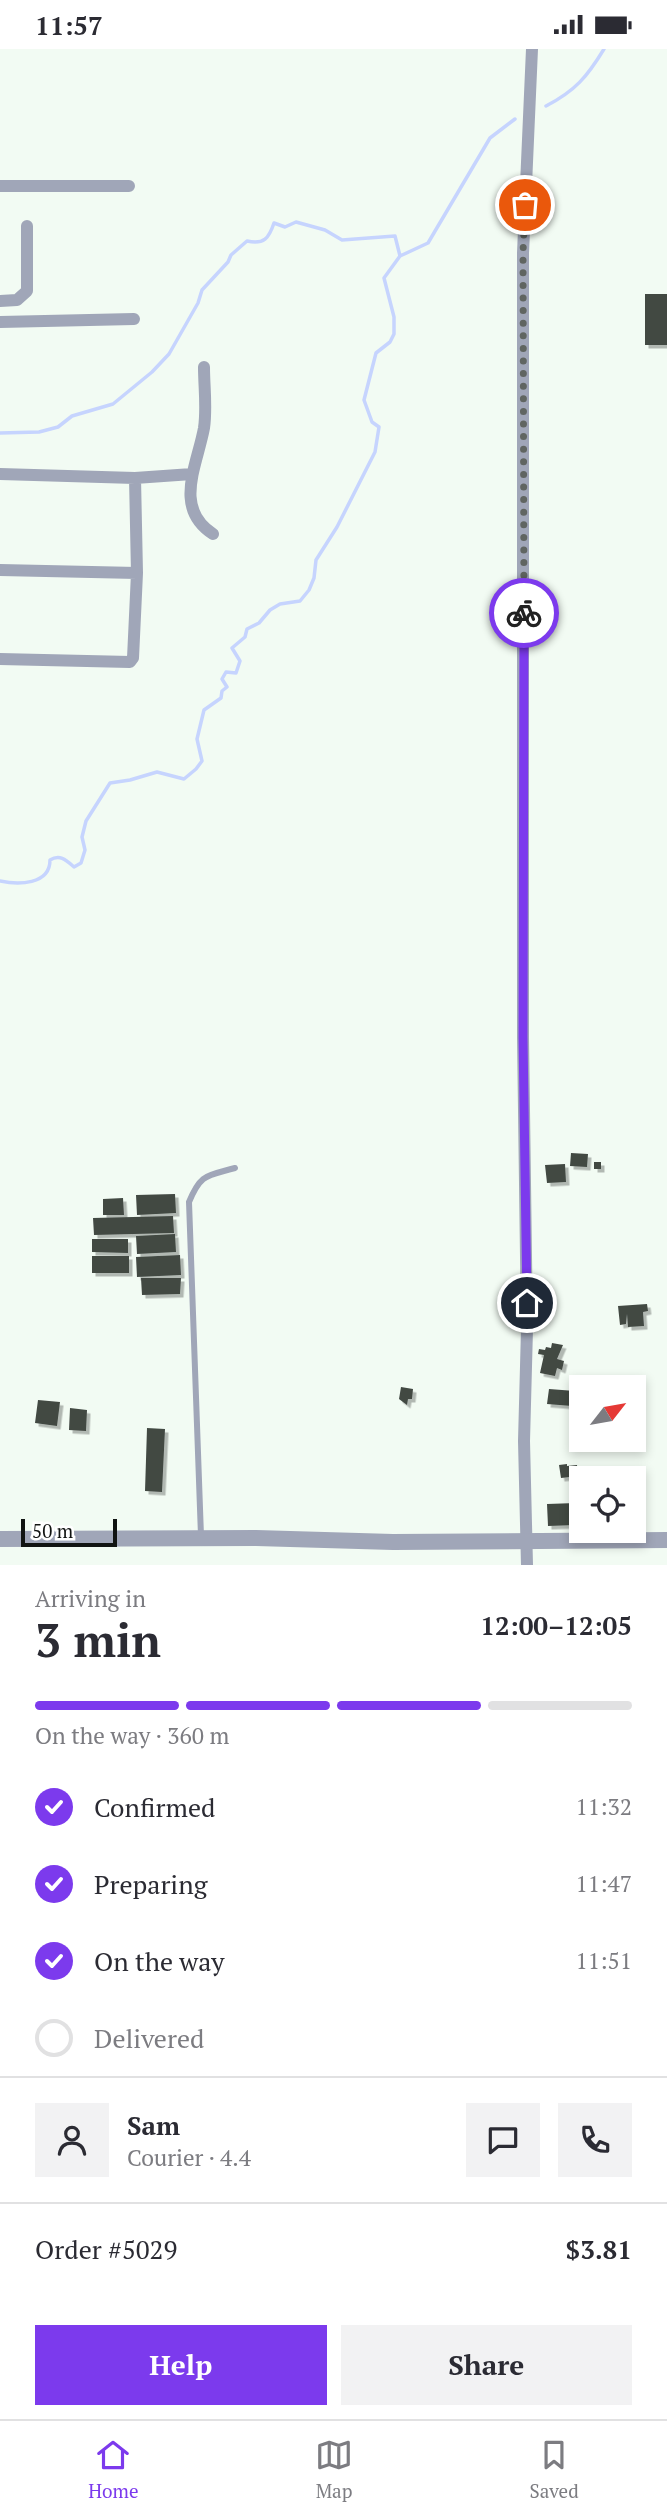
<!DOCTYPE html>
<meta charset="utf-8">
<style>
:root{--surface:#fff;--page:#f2f2f3;--text:#2b2b33;--muted:#7c7c81;--line:#e1e1e2;--accent:#7c3aed}
body{margin:0;font-family:"PT Serif",serif;background:var(--page);color:var(--text);height:100vh;display:flex;flex-direction:column;font-size:26px;white-space:nowrap}
*{box-sizing:border-box;margin:0}
p{font-size:23px;color:var(--muted)}
.icon{flex:none;width:38px;height:38px;fill:none;stroke:currentColor;stroke-width:2;stroke-linecap:round;stroke-linejoin:round}
.map{position:relative;height:1516px;overflow:hidden}
.panel{display:flex;flex-direction:column;background:var(--surface);flex:1}
.panel>*{flex:none}
.needle{width:46px;rotate:59deg}
.fabs{position:absolute;left:569px;top:1326px;display:grid;gap:14px}
.fabs a{display:grid;place-items:center;width:77px;height:77px;border-radius:0px;background:var(--surface);box-shadow:0 4px 10px #0003;font-size:35px}
.scale{position:absolute;left:21px;bottom:18px;width:96px;box-sizing:border-box;padding-left:7px;border:4px solid #111412;border-top:0;font-size:19px;line-height:24px;white-space:nowrap;color:#111412;-webkit-text-stroke:5px #fff;paint-order:stroke}
.pin{position:absolute;display:grid;place-items:center;width:60px;height:60px;color:#fff;margin:-30px;border:4px solid #fff;border-radius:50%;box-shadow:0 2px 7px #0007}
.courier{position:absolute;display:grid;place-items:center;width:70px;height:70px;margin:-35px;border:5px solid #7c3aed;border-radius:50%;background:#fff;color:#222;box-shadow:0 2px 9px #0007}
.summary em{font-style:normal;font-weight:800}
.summary div{display:flex;flex-direction:column-reverse}
.summary{display:flex;align-items:center;justify-content:space-between;height:119px;padding:0 35px}
h1{font-size:46px;font-weight:800;line-height:52px}
.bar{display:grid;grid-template-columns:repeat(4,1fr);gap:10px 7px;align-content:center;height:84px;padding:0 35px}
.bar i{height:9px;border-radius:5px;background:var(--line)}
.bar .active{background:var(--accent)}
.bar p{grid-column:span 4}
.line{display:flex;align-items:center;gap:18px;padding:0 35px;border-top:2px solid var(--line)}
.line div{flex:1}
.round{display:grid;place-items:center;flex:none;width:74px;height:74px;border-radius:0px;background:var(--page)}
ol{padding:0 35px;list-style:none}
li{display:flex;align-items:center;gap:21px;height:77px}
li p{margin-inline-start:auto}
li .icon{padding:7px;border-radius:50%;background:var(--accent);color:#fff;stroke-width:4}
li:last-child{color:var(--muted)}
li i{width:38px;height:38px;border:4px solid var(--line);border-radius:50%}
.action{display:flex;gap:14px;margin-top:auto;padding:14px 35px}
.action a{flex:1;height:80px;border-radius:0px;background:var(--accent);color:#fff;font-size:28px;font-weight:800;line-height:80px;text-align:center}
.action a+a{background:var(--page);color:var(--text)}
.status{display:flex;justify-content:space-between;align-items:center;height:49px;padding:0 35px;background:var(--surface);direction:ltr}
.status svg{height:19px;fill:currentColor}
.dock{display:flex;justify-content:space-around;align-items:center;height:98px;border-top:2px solid var(--line);background:var(--surface);font-size:19px;color:var(--muted)}
.dock a{display:grid;justify-items:center;gap:4px}
.dock .active{color:var(--accent)}
.map>svg:first-child{display:block}
.lines{fill:none;stroke-linecap:round;stroke-linejoin:round}
.stream{stroke:#c6d4fe;stroke-width:3.5}
.building{fill:#424943;filter:url(#shadow)}
.service{stroke:#a0a6b8;stroke-width:6}
.minor{stroke:#a0a6b8;stroke-width:12}
.tertiary{stroke:#a0a6b8;stroke-width:16}
.done{stroke:#606561;stroke-width:7;stroke-dasharray:0 12.6}
.route{stroke:#7c3aed;stroke-width:9}
</style>
<div class="status"><b>11:57</b><svg viewBox="0 0 49 12"><path d="M0 12V9h3v3zM5 12V6h3v6zM10 12V3h3v9zM15 12V0h3v12zM26 1h20v11H26zM47 4h2v5h-2z"/></svg></div>
<div class="map">
<svg width="667" height="1516" viewBox="0 0 667 1516">
<defs>
<filter id="shadow"><feDropShadow dx="3.5" dy="3.5" stdDeviation="0" flood-color="#0004"/></filter>
</defs>
<rect width="100%" height="100%" fill="#f2fbf3"/>
<g class="lines">
<!-- stream -->
<path class="stream" d="M546 57C575 42 587 28 604 0
M0 384 39 383 58 378 72 367 113 355 152 323 169 305 198 254 202 241 228 213 231 206 247 192C264 196 269 189 274 174L285 178 296 173 325 181 342 191 395 187 400 207
M0 832C18 836 50 836 50 811 60 805 66 811 74 818L81 814 85 801 82 788 86 772 110 734 130 731 157 723 184 730 196 720 202 712 197 690 204 661 221 649 222 642 227 638 222 630 226 623 236 624 240 612 232 599 245 588 247 580 259 574 270 561 280 555 300 552 309 541 314 529 316 511 337 478 375 403 379 378 372 373 364 351 376 304 390 293 394 285V268L384 229 400 207 428 194 490 89 515 70"/>
</g>
<!-- building -->
<path class="building" d="M645 245H667V296H645Z
M571 1104 588 1105 587 1118 570 1117Z
M594 1113H601V1120H594Z
M565 1115 566 1133 547 1134 545 1116Z
M175 1145 176 1164 137 1166 136 1146Z
M123 1149 124 1166H103V1150Z
M173 1167 174 1184 94 1186 93 1169Z
M175 1185 176 1203 137 1205 136 1187Z
M92 1190H128V1204L92 1203Z
M180 1206 181 1226 137 1228 136 1208Z
M92 1207H129V1224H92Z
M141 1229H181L180 1245 142 1246Z
M647 1255 648 1262 643 1263 644 1277 628 1278 627 1265 626 1275 620 1276 618 1257Z
M552 1294 563 1296 557 1310 564 1312 562 1321 557 1319 555 1327 540 1324 544 1306 538 1305 539 1300 545 1301 546 1298 551 1299Z
M401 1338 413 1340 412 1350H408L407 1356 399 1350Z
M549 1340 575 1342 572 1357 547 1355Z
M38 1351 60 1353 57 1377 35 1374Z
M70 1359 87 1361 86 1382 69 1381Z
M147 1379 165 1380 162 1443 145 1442Z
M567 1415V1417L577 1416 578 1427 561 1429 559 1416Z
M576 1454 577 1464H581V1482H575V1476L548 1477 547 1455Z"/>
<g class="lines">
<!-- service -->
<path class="service" d="M201 1487 189 1153C201 1124 207 1127 235 1119"/>
<!-- minor -->
<path class="minor" d="M0 137H129
M0 252 17 251 27 242V177
M0 273 134 270
M204 318C204 338 207 359 204 379 197 417 173 459 213 485
M0 425 135 429 137 524 133 609 130 613 0 610
M135 429 192 425
M0 521 137 524
M527 1516 524 1392 527 1280 523 988V204L532 0"/>
<!-- tertiary -->
<path class="tertiary" d="M0 1490 256 1489 393 1493 667 1491"/>
</g>
<g class="lines">
<!-- done -->
<path class="done" d="M524 564 523 204 525 156"/>
<!-- route -->
<path class="route" d="M524 564 523 988 527 1254"/>
</g>
</svg>
<div class="fabs">
<a><svg class="needle" viewBox="-14 -14 28 28"><path d="M0-13l5 13h-10z" fill="#e53935"/><path d="M0 13l5-13h-10z" fill="#7c7c81"/></svg></a>
<a><svg class="icon" aria-label="locate" viewBox="0 0 24 24"><circle cx="12" cy="12" r="6"/><path d="M12 2v4M12 18v4M2 12h4M18 12h4"/></svg></a>
</div>
<div class="scale">50 m</div>
<div class="pin" style="left:525px;top:156px;background:#ea580c"><svg class="icon" aria-label="bag" viewBox="0 0 24 24"><path d="M5 8h14l-1 12H6zM9 8a3 3 0 0 1 6 0"/></svg></div>
<div class="pin" style="left:527px;top:1254px;background:#1f2937"><svg class="icon" aria-label="home" viewBox="0 0 24 24"><path d="M3 11l9-7 9 7M6 9v11h12V9"/></svg></div>
<div class="courier" style="left:524px;top:564px"><svg class="icon" aria-label="bike" viewBox="0 0 24 24"><circle cx="6" cy="16" r="4"/><circle cx="18" cy="16" r="4"/><path d="M6 16l4-8h5l3 8M10 8l3 8H6M13 5h3"/></svg></div>
</div>
<section class="panel">
<div class="summary"><div><h1>3 min</h1><p>Arriving in</p></div><em>12:00–12:05</em></div>
<div class="bar"><i class="active"></i><i class="active"></i><i class="active"></i><i></i><p>On the way · 360 m</p></div>
<ol>
<li><svg class="icon" aria-label="check" viewBox="0 0 24 24"><path d="M5 12l5 5 9-10"/></svg>Confirmed<p>11:32</p></li>
<li><svg class="icon" aria-label="check" viewBox="0 0 24 24"><path d="M5 12l5 5 9-10"/></svg>Preparing<p>11:47</p></li>
<li><svg class="icon" aria-label="check" viewBox="0 0 24 24"><path d="M5 12l5 5 9-10"/></svg>On the way<p>11:51</p></li>
<li><i></i>Delivered</li>
</ol>
<div class="line" style="height:126px"><a class="round"><svg class="icon" aria-label="person" viewBox="0 0 24 24"><circle cx="12" cy="8" r="4"/><path d="M4 21q1-7 8-7t8 7"/></svg></a><div><b>Sam</b><p>Courier · 4.4</p></div><a class="round"><svg class="icon" aria-label="chat" viewBox="0 0 24 24"><path d="M4 5h16v11H9l-5 4z"/></svg></a><a class="round"><svg class="icon" aria-label="phone" viewBox="0 0 24 24"><path d="M5 4h4l2 5-3 2q2 4 5 5l2-3 5 2v4C11 20 4 13 5 4z"/></svg></a></div>
<div class="line" style="height:91px"><div>Order #5029</div><b>$3.81</b></div>
<div class="action"><a>Help</a><a>Share</a></div>
</section>
<nav class="dock">
<a class="active"><svg class="icon" aria-label="home" viewBox="0 0 24 24"><path d="M3 11l9-7 9 7M6 9v11h12V9"/></svg>Home</a>
<a><svg class="icon" aria-label="map" viewBox="0 0 24 24"><path d="M3 6l6-2 6 2 6-2v14l-6 2-6-2-6 2zM9 4v14M15 6v14"/></svg>Map</a>
<a><svg class="icon" aria-label="saved" viewBox="0 0 24 24"><path d="M7 4h10v16l-5-4-5 4z"/></svg>Saved</a>
</nav>
